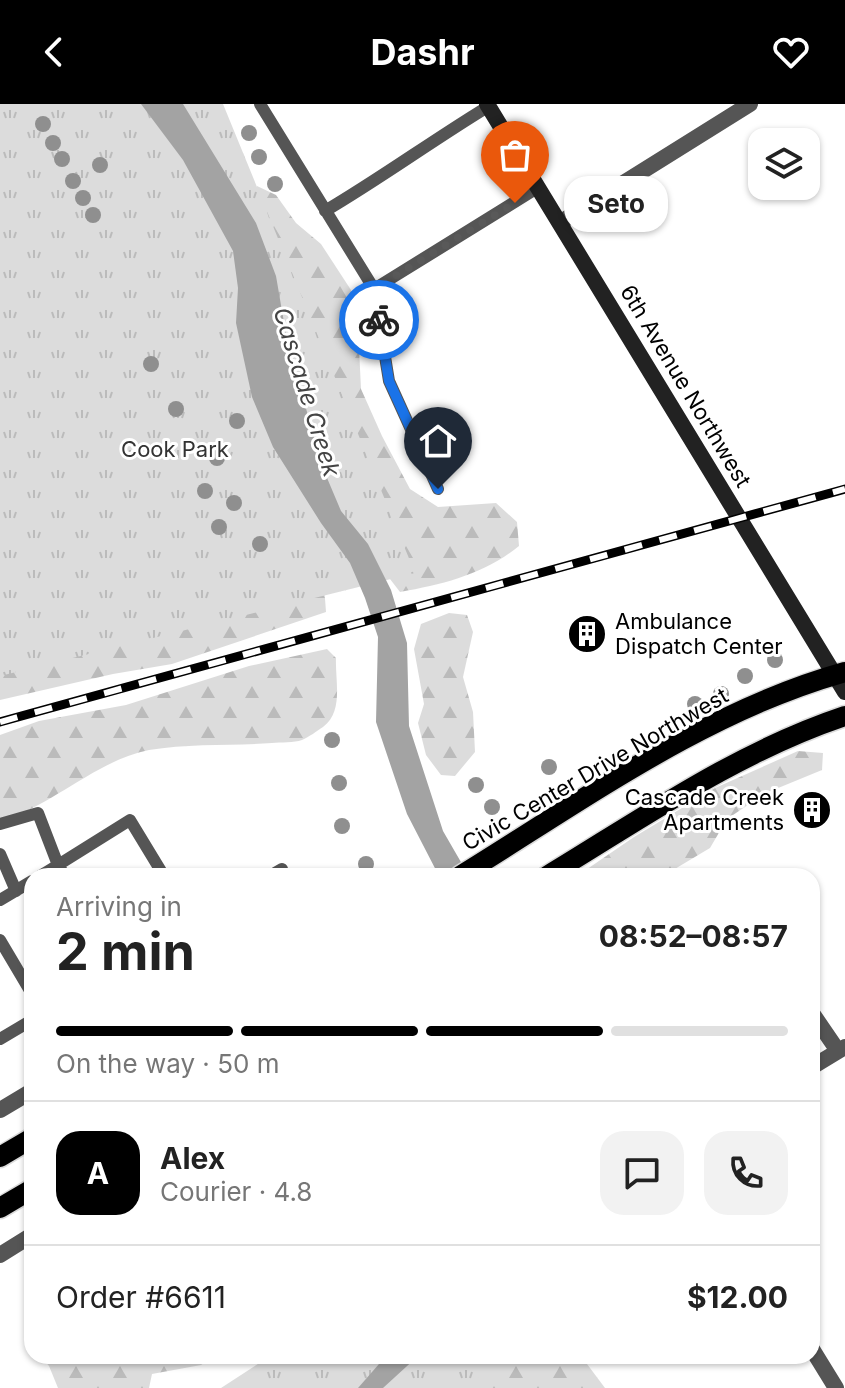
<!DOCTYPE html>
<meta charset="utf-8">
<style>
:root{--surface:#fff;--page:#f2f2f2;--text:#222;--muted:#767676;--line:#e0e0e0;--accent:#000}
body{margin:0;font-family:Inter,sans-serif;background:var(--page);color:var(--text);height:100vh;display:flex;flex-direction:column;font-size:30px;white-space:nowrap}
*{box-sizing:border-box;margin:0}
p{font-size:26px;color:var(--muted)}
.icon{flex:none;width:44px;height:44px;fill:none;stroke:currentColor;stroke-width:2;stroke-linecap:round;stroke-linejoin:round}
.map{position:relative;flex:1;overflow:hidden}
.drawer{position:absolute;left:24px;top:764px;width:796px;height:496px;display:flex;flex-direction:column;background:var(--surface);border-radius:24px;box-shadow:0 2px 6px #0004}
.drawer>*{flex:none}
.buttons{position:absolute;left:748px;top:24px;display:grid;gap:16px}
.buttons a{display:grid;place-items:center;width:72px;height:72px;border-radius:16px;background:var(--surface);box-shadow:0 2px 6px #0004;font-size:40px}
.pin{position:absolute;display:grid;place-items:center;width:68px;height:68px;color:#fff;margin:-82px -34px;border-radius:50% 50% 50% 0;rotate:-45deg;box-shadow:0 0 8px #0007}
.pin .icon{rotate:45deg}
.courier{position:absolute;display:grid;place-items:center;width:80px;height:80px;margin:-40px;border:6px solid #1a73e8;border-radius:50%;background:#fff;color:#222;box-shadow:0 2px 10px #0007}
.bubble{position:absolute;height:56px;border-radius:24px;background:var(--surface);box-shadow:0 2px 6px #0004;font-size:26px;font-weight:700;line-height:56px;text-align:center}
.overview em{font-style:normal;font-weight:700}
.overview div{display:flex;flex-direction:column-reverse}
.overview{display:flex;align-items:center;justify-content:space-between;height:136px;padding:0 32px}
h1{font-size:52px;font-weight:700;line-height:60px}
.bar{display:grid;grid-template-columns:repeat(4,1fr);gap:12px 8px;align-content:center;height:96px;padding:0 32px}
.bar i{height:10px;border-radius:6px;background:var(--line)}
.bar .active{background:var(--accent)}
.bar p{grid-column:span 4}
.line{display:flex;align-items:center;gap:20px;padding:0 32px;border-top:2px solid var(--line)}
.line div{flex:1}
.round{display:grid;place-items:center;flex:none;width:84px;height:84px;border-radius:24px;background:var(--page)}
header{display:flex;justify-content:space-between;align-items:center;height:104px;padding:0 32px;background:var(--accent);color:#fff;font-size:36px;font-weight:700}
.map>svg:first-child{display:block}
.forest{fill:url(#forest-firs)}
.park{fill:url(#park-tufts)}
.water{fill:#a3a3a3}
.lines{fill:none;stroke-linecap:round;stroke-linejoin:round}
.primary-casing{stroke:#dbdbdb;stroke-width:23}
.lane{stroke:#555;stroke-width:12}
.street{stroke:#555;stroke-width:16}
.secondary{stroke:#222;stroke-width:16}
.primary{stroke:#000;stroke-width:20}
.rail-casing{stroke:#000;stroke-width:9}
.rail{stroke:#fff;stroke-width:6;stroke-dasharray:18;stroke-linecap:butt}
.tree{fill:#8f8f8f}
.done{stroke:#595959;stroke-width:8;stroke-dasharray:0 14.4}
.route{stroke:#1a73e8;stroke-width:10}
.labels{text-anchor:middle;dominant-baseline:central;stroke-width:6;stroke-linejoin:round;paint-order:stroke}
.street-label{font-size:22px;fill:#000;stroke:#fff}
.park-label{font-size:22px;fill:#333;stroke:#fff}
.poi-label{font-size:22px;fill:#000;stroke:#fff;text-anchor:start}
.water-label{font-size:24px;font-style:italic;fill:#444;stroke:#fff}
</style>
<header><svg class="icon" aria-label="back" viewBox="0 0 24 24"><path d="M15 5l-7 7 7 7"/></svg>Dashr<svg class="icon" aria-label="heart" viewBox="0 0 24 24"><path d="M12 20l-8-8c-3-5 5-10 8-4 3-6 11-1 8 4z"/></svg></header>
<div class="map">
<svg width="845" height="1284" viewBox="0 0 845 1284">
<defs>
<pattern id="forest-firs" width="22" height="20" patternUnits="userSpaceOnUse" patternTransform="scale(2)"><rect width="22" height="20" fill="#dcdcdc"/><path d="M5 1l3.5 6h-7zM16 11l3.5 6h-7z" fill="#bbb"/></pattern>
<pattern id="park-tufts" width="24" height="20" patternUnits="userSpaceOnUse" patternTransform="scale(2)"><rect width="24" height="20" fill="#dcdcdc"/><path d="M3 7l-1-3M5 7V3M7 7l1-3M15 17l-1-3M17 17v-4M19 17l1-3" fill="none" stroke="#bbb"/></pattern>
</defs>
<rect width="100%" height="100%" fill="#fff"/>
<!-- forest -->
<path class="forest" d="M257 82 276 91 296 119 321 140 351 186 359 244 361 285 382 332 410 385 438 403 496 399 517 418 519 442C484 470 445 480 400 488L353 427 256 106Z
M0 428 324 481 326 508 172 560 113 570 0 596Z
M449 509 467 511 473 528 463 573 473 608 475 648 455 672 441 671 426 651 418 619 424 600 414 545 421 520Z
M327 545 336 554C335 577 344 607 323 623 317 627 309 633 302 636 294 639 281 638 272 639 231 642 190 639 149 646 95 657 53 702 0 717V631L39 617 126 601 249 562Z
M798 647 823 649 822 666 766 689 727 715 710 744 663 772H577L634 733 715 684Z
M41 1252H214L201 1261 152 1270 149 1284H58L49 1262Z
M430 1252H581L605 1284H405Z"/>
<!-- park -->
<path class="park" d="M0 0H223L415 469 0 572Z
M270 1252H513L463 1284H221Z"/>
<!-- water -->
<path class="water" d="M141 0H183L256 119 276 172 287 236 322 362 341 407 368 440 391 486 407 539 409 622 443 727 469 772H439L407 710 376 618 378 533 365 494 350 459 321 419 273 343 252 293 236 219 238 184 233 147 183 56Z
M386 1252H418L383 1284H358Z"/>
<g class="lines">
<!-- primary casing -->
<g class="primary-casing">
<path id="primary" d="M460 772C582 697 705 607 845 568
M547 772C643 714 737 648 845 612
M0 1053 32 1034
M0 1104 32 1085"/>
</g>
<!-- lane -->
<path class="lane" d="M260 0 374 185 389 277 438 385
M325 107C381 74 433 36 489 2
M374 185 539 83
M0 720 38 709 58 761 130 716 164 772
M0 750 16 787
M40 772 58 761 65 772
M270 772 282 765
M0 796 32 777
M0 836 32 890
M0 935 32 916"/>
<!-- street -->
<path class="street" d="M561 118 750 0
M812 909 838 947
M812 963 845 943
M0 1006 32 987
M0 1151 32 1131
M812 1245 836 1284"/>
<!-- secondary -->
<path class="secondary" d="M487 0 845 588"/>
<!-- primary -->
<use href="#primary" class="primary"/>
<!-- rail casing -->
<g class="rail-casing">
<path id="rail" d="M0 618 845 385"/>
</g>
<!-- rail -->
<use href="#rail" class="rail"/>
</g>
<!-- trees -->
<g class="tree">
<circle cx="43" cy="20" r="8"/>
<circle cx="249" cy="29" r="8"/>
<circle cx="53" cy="39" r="8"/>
<circle cx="259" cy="53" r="8"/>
<circle cx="62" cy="55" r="8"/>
<circle cx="100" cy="61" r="8"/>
<circle cx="73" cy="77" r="8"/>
<circle cx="275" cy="80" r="8"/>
<circle cx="83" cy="94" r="8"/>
<circle cx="93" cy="111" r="8"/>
<circle cx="151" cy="260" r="8"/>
<circle cx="176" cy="305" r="8"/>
<circle cx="237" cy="317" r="8"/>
<circle cx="217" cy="354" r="8"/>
<circle cx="205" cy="387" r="8"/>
<circle cx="234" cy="399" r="8"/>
<circle cx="219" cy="423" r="8"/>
<circle cx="260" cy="440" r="8"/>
<circle cx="775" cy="556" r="8"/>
<circle cx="745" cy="572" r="8"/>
<circle cx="721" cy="590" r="8"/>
<circle cx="695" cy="600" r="8"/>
<circle cx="332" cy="636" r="8"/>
<circle cx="549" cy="663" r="8"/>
<circle cx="339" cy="679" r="8"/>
<circle cx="476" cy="681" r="8"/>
<circle cx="492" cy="703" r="8"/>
<circle cx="342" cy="722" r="8"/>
<circle cx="366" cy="760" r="8"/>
</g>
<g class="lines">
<!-- done -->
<path class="done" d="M379 216 374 185 515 99"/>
<!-- route -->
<path class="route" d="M379 216 389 277 438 385"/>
</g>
<!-- icons -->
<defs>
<g id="building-disc" transform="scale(2)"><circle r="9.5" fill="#000" stroke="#fff"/><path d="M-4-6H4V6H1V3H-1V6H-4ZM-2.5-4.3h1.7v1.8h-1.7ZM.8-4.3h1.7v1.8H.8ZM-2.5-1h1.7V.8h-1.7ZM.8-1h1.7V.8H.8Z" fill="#fff"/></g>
</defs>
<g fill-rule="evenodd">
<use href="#building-disc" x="587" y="530"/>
<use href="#building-disc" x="812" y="706"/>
</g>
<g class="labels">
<!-- street labels -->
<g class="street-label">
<text transform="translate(686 282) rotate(59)">6th Avenue Northwest</text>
<text transform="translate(595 665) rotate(-30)">Civic Center Drive Northwest</text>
</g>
<!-- park labels -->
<g class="park-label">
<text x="175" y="345">Cook Park</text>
</g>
<!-- poi labels -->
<g class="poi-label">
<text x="615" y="517">Ambulance<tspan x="615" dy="25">Dispatch Center</tspan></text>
<text x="784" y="693" text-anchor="end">Cascade Creek<tspan x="784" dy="25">Apartments</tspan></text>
</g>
<!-- water labels -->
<g class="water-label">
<text transform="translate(307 288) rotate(73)">Cascade Creek</text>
</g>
</g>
</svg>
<div class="buttons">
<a><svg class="icon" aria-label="layers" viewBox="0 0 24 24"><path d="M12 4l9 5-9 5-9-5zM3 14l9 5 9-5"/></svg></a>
</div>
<div class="pin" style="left:515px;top:99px;background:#ea580c"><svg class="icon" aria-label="bag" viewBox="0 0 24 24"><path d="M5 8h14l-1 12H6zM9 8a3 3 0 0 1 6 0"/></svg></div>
<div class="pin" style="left:438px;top:385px;background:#1f2937"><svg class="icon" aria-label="home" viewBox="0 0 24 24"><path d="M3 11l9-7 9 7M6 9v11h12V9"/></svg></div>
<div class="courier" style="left:379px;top:216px"><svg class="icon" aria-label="bike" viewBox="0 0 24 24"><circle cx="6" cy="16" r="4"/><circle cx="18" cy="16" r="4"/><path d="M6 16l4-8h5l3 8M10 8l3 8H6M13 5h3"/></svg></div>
<div class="bubble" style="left:564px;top:72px;width:104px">Seto</div>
<section class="drawer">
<div class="overview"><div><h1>2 min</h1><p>Arriving in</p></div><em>08:52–08:57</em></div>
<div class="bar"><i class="active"></i><i class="active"></i><i class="active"></i><i></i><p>On the way · 50 m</p></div>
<div class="line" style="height:144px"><b class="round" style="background:var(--accent);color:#fff">A</b><div><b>Alex</b><p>Courier · 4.8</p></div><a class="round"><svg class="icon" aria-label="chat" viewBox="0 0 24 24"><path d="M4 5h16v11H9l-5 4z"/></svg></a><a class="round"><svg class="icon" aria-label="phone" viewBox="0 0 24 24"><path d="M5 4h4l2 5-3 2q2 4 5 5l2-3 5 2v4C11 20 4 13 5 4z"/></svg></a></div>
<div class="line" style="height:104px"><div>Order #6611</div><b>$12.00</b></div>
</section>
</div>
